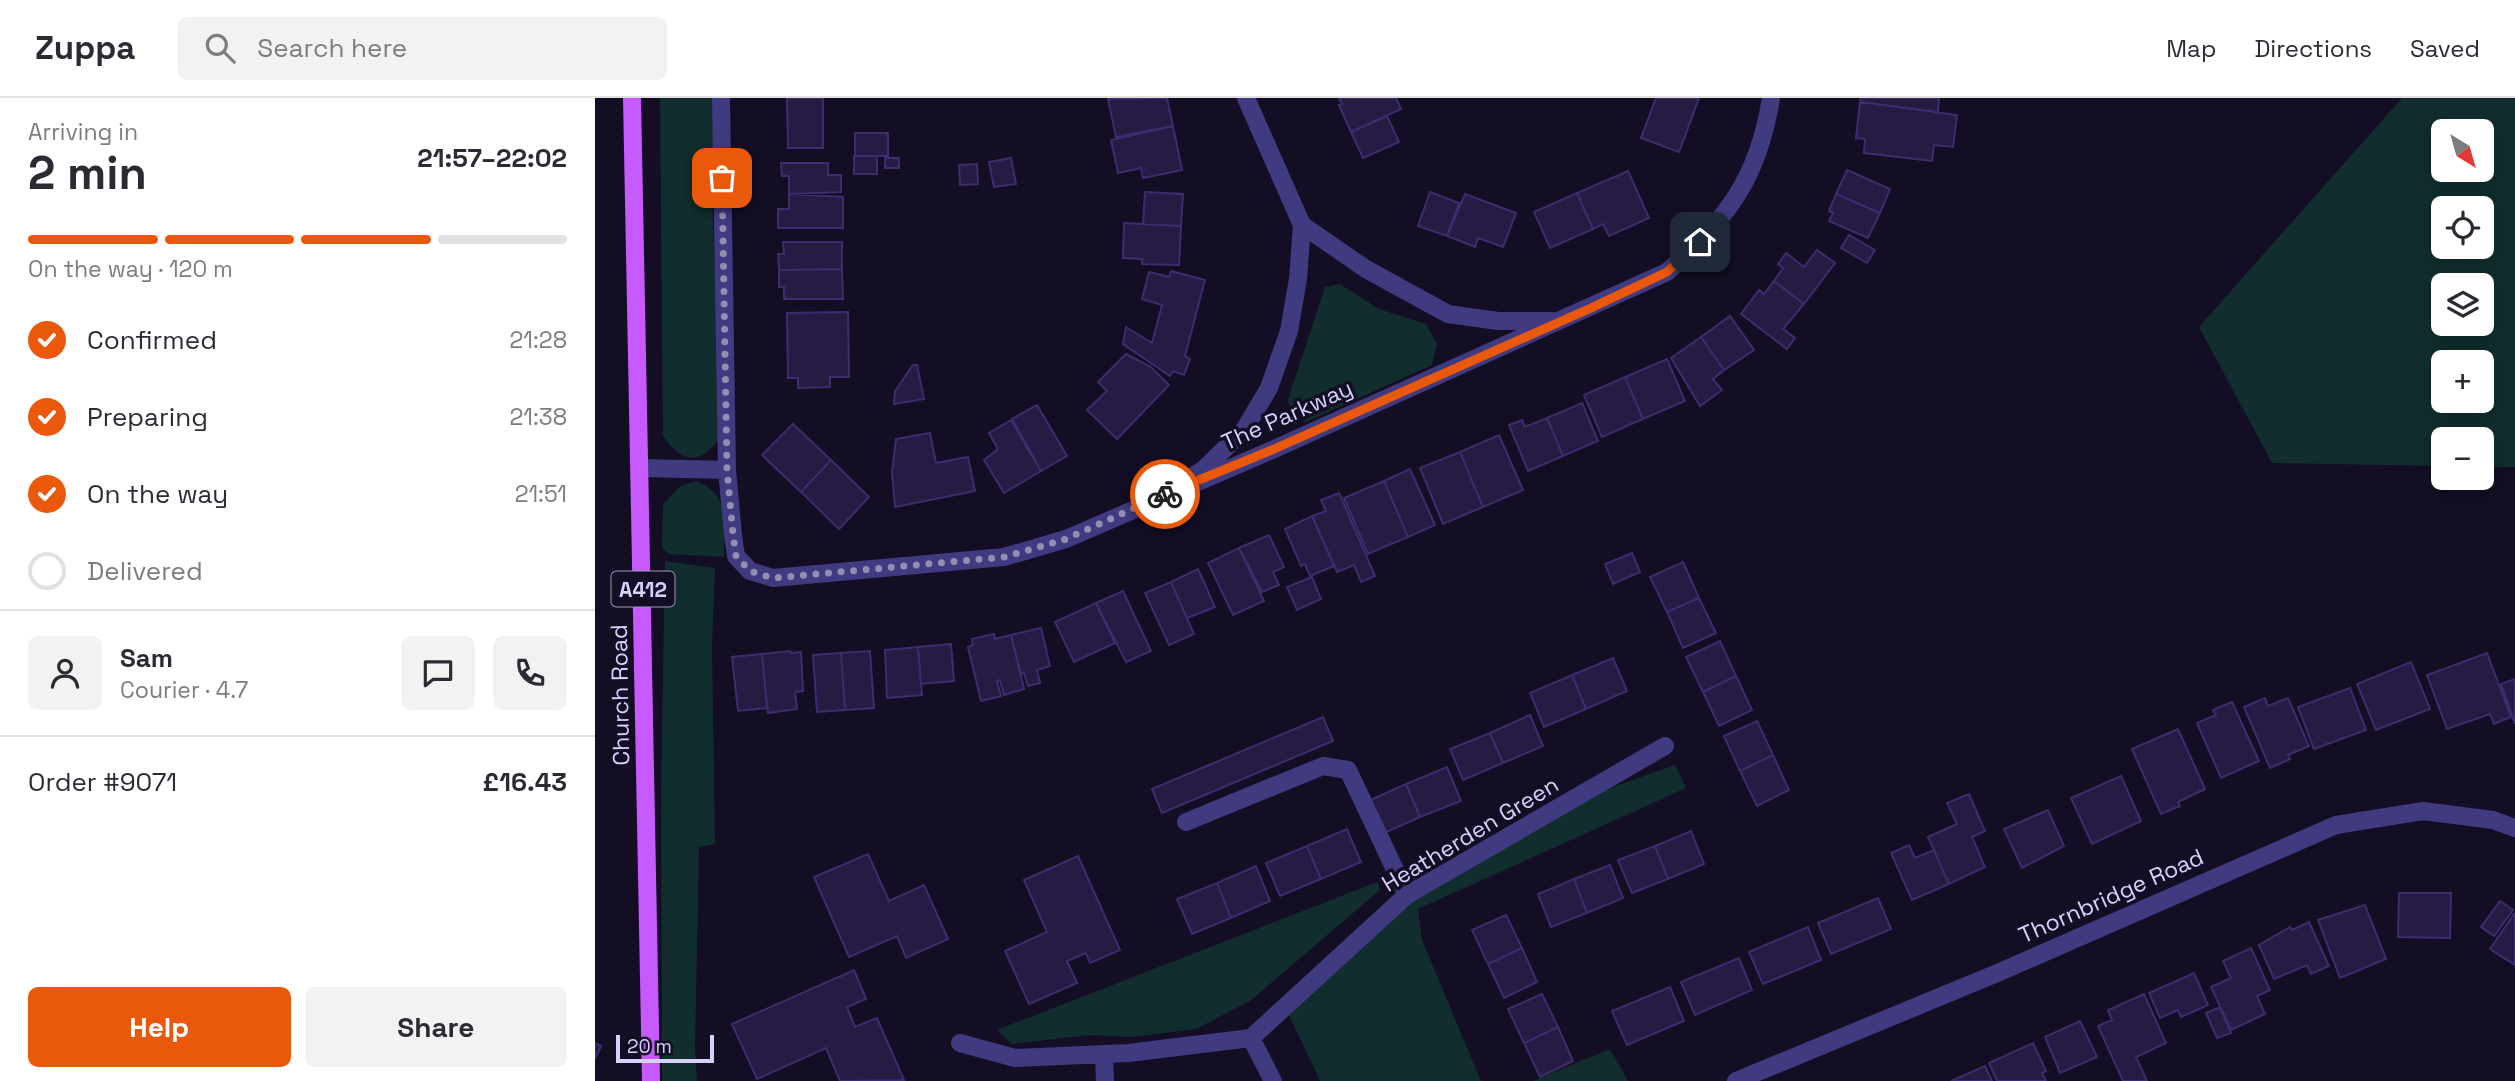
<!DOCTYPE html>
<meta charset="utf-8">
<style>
:root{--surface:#fff;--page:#f2f2f3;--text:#2b2b33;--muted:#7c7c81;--line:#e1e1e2;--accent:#ea580c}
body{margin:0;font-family:"Space Grotesk",sans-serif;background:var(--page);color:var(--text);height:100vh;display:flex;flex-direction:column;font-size:26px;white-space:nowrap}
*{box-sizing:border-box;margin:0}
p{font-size:23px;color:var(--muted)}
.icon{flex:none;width:38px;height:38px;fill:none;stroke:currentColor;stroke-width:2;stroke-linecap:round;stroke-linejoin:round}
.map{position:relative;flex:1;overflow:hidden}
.panel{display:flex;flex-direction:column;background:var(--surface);width:595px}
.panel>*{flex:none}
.needle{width:46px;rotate:143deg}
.buttons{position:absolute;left:1836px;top:21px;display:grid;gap:14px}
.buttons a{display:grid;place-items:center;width:63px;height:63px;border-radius:10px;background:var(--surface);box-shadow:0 4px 18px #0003;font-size:35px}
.scale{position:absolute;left:21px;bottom:18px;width:98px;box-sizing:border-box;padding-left:7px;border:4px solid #d8d1fe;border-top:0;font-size:19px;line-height:24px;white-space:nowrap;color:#d8d1fe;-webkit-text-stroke:5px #130e23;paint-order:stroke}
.pin{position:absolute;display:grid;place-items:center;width:60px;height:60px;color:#fff;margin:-30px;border-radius:14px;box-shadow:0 4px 10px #0006}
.courier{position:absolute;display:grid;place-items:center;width:70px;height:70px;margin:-35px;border:5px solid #ea580c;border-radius:50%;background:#fff;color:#222;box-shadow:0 2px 9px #0007}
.head em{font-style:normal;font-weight:700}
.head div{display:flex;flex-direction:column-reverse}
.head{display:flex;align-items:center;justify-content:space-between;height:119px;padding:0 28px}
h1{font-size:46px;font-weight:700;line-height:52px}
.bar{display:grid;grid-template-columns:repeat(4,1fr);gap:10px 7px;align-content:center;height:84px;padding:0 28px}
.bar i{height:9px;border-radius:5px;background:var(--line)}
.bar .current{background:var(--accent)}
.bar p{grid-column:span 4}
.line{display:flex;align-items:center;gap:18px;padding:0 28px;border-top:2px solid var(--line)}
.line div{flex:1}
.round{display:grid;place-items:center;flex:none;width:74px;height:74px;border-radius:10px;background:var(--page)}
ol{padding:0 28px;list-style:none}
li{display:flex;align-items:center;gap:21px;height:77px}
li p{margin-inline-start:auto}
li .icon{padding:7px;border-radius:50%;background:var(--accent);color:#fff;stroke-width:4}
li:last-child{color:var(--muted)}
li i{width:38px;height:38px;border:4px solid var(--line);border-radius:50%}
.primary-button{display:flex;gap:14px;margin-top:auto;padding:14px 28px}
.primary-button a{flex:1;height:80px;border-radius:10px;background:var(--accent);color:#fff;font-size:28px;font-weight:700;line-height:80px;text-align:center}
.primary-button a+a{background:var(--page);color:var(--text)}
header{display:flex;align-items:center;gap:42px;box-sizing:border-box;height:98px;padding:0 35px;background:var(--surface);border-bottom:2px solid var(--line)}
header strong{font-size:33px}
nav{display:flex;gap:38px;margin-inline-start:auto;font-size:24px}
.search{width:490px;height:63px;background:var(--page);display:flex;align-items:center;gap:18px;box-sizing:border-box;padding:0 24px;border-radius:10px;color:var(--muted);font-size:26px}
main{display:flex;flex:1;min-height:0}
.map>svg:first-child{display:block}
.green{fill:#112d2d;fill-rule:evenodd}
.building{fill:#251b43;stroke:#3d2d6f;stroke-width:2}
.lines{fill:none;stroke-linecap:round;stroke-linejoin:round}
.minor{stroke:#403a81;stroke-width:18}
.major{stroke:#c65afc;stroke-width:18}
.done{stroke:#938db1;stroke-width:7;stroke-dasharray:0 12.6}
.route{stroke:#ea580c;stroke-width:9}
.labels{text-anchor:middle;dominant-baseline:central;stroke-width:7;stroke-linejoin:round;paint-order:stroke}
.shield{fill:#130e23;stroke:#9d96bc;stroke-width:2}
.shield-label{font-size:21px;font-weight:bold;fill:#d8d1fe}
.street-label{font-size:23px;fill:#d8d1fe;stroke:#130e23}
</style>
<header>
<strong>Zuppa</strong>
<div class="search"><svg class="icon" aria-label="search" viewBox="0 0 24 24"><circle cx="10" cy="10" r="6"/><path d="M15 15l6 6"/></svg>Search here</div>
<nav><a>Map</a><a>Directions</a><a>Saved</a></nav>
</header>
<main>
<section class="panel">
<div class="head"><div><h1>2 min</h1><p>Arriving in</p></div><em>21:57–22:02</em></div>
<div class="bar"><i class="current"></i><i class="current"></i><i class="current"></i><i></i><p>On the way · 120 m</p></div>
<ol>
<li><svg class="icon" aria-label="check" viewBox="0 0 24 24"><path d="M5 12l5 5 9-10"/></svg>Confirmed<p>21:28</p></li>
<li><svg class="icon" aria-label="check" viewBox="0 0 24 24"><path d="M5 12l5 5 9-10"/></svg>Preparing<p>21:38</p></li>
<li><svg class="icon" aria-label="check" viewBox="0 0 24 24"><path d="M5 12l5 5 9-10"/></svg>On the way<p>21:51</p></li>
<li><i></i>Delivered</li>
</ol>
<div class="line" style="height:126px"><a class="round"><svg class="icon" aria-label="person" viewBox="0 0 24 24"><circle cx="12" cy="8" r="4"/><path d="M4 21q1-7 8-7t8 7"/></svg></a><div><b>Sam</b><p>Courier · 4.7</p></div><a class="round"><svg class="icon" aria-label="chat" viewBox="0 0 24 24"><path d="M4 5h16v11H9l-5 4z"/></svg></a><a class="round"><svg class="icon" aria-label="phone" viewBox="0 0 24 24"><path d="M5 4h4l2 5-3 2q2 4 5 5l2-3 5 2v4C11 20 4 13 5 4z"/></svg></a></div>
<div class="line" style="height:91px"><div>Order #9071</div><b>£16.43</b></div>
<div class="primary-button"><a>Help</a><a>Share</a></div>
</section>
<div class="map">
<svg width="1920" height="983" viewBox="0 0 1920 983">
<rect width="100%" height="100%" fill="#130e23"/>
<!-- green -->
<path class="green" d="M65 0H120L117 96 126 338C107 367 88 367 68 338Z
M1807 0H1920V369H1887L1886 341H1848V368L1677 365 1604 229ZM1886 33V72H1848V33ZM1886 110V149H1848V110ZM1848 187H1886V226H1848ZM1886 264V303H1848V264Z
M745 186 784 211 831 226 842 246 837 267 711 324 695 316 693 301 730 189Z
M100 383C137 395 128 427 129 459L73 456 67 449 68 407 84 389Z
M70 463 120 470 117 548 120 746 104 749 100 949 102 983H67L66 697Z
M1080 667 1091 690 823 811 827 842 886 983H725L693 915 776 831 879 763 973 705Z
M782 784 785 792 655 903 601 931 538 939 495 937 417 946 402 932Z
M1015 951 1033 983H938Z"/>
<!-- building -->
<path class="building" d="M192 0H228V50H193Z
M572 0 578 28 521 39 513 1Z
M744 0H801L806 11 756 34 744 7 747 6Z
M1061 0H1104L1084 54 1046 40Z
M1266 0H1344L1343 14 1265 4Z
M1265 4 1362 17 1358 49 1339 47 1337 63 1269 55 1270 41 1261 40Z
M792 18 804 44 768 60 756 34Z
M578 28 587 72 548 80 546 70 523 75 516 42Z
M260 35H293V58H260Z
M259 58H282V76H259Z
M290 60H304V70H290Z
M416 60 421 86 399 89 394 64Z
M186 65H233V77H246V94L194 96V78H187Z
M382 66 383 86 365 87 364 67Z
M1252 72 1295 91 1285 115 1241 96Z
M1033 73 1054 120 1014 138 1008 126 998 131 982 95Z
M550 94 588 96 586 128 548 126Z
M835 94 864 105 852 138 823 128Z
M982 95 998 131 955 150 939 114Z
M194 96 248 99V130H183V111H194Z
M870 96 921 115 908 149 883 140 880 149 852 138Z
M1241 96 1285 115 1273 140 1234 123 1238 115 1234 113Z
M529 125 586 128 584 167 547 166V161L528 160Z
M1254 137 1280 152 1272 165 1246 150Z
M188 144H247V171L184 172 183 156H189Z
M1222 152 1240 165 1209 206 1179 183 1188 170 1183 166 1191 155 1209 169Z
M247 171 248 201H189V189H184V172Z
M576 173 610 182 590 258 595 261 589 277 578 273 575 278 528 246 531 229 557 245 567 207 547 201 554 174 574 179Z
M1179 183 1209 206 1188 231 1200 240 1192 251 1146 216 1164 192 1169 196Z
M253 214 254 279H235V289L203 290V280H193L192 215Z
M1135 218 1159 252 1129 272 1106 239Z
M1106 239 1129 272 1118 281 1127 292 1105 308 1076 260Z
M531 256 556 269 574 287 522 341 492 312 512 293 503 284Z
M1072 261 1090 303 1048 321 1030 279Z
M318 267H322L329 301 299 306 300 293Z
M1030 279 1048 321 1007 339 989 297Z
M987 305 1003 343 968 358 952 320Z
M442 307 472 358 446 373 417 321Z
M952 320 968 358 933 373 914 327 927 322 930 329Z
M416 322 446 373 409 395 389 362 403 351 394 335Z
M198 326 236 362 206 394 167 357Z
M335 335 341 365 373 359 380 393 300 409 297 374 301 341Z
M904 337 928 392 888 409 865 354Z
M865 354 888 409 848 426 825 370Z
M236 362 274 399 244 431 206 394Z
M815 371 840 427 813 439 789 383Z
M789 383 813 439 773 456 749 400Z
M744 395 780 478 766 484 759 467 742 474 717 418 731 413 726 402Z
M717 418 739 468 715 478 710 466 706 468 690 431Z
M674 437 689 469 678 474 684 487 667 494 644 450Z
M644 450 669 503 638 517 613 465Z
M1037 455 1045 474 1018 486 1010 466Z
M1088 464 1104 500 1072 514 1055 479Z
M603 471 620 509 592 520 576 484Z
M717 479 726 501 702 512 692 489Z
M576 484 599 536 574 547 550 495Z
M528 493 556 553 531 564 501 505Z
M1104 500 1121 535 1088 550 1072 514Z
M501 505 520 545 479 564 460 524Z
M446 530 455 568 442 572 445 585 433 588 429 575 426 576 416 537Z
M399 536 400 541 416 537 429 591 409 597 405 582 402 583 406 598 386 603 373 549 378 547 377 541Z
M1125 543 1141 578 1108 594 1091 559Z
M356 546 359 583 326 586 323 549Z
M323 549 327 597 292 600 290 552Z
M195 553 196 555 206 554 208 593 200 594 202 611 173 615 167 556Z
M275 553 279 610 250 612 246 555Z
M246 555 250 612 222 614 218 557Z
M1892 555 1916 619 1899 626 1895 616 1852 631 1832 577Z
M167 556 172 610 143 613 137 559Z
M1018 560 1032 593 991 611 977 577Z
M1816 564 1835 611 1781 632 1762 586Z
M977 577 991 611 949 629 935 595Z
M1141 578 1157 612 1124 628 1108 594Z
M1920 581V626L1906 586Z
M1755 590 1771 632 1719 651 1703 609Z
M1670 600 1673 608 1693 600 1714 648 1693 657 1695 661 1675 670 1649 609Z
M1637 604 1664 663 1626 680 1602 625 1621 617 1618 612Z
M935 617 948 648 908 665 895 635Z
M728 619 738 643 567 715 557 691Z
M1162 623 1178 657 1145 673 1129 638Z
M1583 631 1610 691 1583 704 1585 708 1566 716 1537 651Z
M895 635 908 665 868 682 855 651Z
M1178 657 1194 692 1162 708 1145 673Z
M852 669 866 703 825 719 811 686Z
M1526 678 1546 723 1497 746 1476 700Z
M811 686 825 719 785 737 771 704Z
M1374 696 1390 733 1377 739 1390 769 1354 786 1333 739 1362 726 1352 705Z
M1453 712 1469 748 1427 770 1409 731Z
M752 731 766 764 726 781 712 748Z
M1096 733 1109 766 1073 781 1060 748Z
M1314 747 1320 760 1339 752 1354 786 1317 802 1296 755Z
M712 748 726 781 685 798 671 765Z
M1060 748 1073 781 1037 795 1023 762Z
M273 756 294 803 329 787 353 841 311 860 302 838 254 859 219 779Z
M483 758 525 852 495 865 491 855 472 863 482 885 434 906 410 853 452 834 429 782Z
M1015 767 1028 800 992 815 979 781Z
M661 768 675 803 636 820 622 785Z
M979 781 992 815 956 829 943 796Z
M622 785 636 820 597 836 582 801Z
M1804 795H1856L1855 840 1803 839Z
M1283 800 1296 831 1236 856 1223 825Z
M1905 803 1918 812 1899 838 1886 829Z
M1770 807 1791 861 1745 880 1723 822Z
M1919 816 1920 817V867L1895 851Z
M911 817 927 850 893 866 877 832Z
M1714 824 1734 868 1716 876 1712 867 1679 881 1664 847 1695 829 1697 832Z
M1213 829 1226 862 1168 886 1154 854Z
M927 850 942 884 909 900 893 866Z
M1656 850 1675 892 1662 898 1670 916 1636 932 1616 889 1636 880 1628 863Z
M1144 860 1157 892 1100 917 1086 884Z
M259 872 271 901 252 909 260 929 282 920 309 982 245 983 231 950 162 981 137 926Z
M1599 875 1613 907 1586 919 1583 912 1565 920 1554 895Z
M1075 889 1089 923 1032 947 1017 913Z
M947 896 963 929 929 945 913 911Z
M1549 896 1571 945 1541 959 1552 983H1528L1503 928 1517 922 1513 912Z
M1625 909 1636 935 1622 940 1611 915Z
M1485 923 1502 959 1465 975 1450 939Z
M963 929 978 963 945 979 929 945Z
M0 945 6 948 0 961Z
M1438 945 1451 973 1447 975 1451 983H1402L1394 965Z
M1390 968 1397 983H1356Z"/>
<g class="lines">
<!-- minor -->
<path class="minor" d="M126 0 132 372 138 437 141 458 155 473 178 480 409 459 471 441 677 352 1072 174C1132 120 1163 82 1176 0
M707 127 771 171 853 216 903 223H958
M46 370 132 372
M598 378 608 372 649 332 674 290 694 233 703 181 707 127 651 0
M591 724 728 668 753 672 812 797
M365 945 420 960 533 955 656 940
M509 956 510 983
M678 983 656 940 812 797 1070 648
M1141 983 1400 876 1741 727 1828 713 1898 722 1920 730"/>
<!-- major -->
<path class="major" d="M37 0 56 983"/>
</g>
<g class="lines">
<!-- done -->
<path class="done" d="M127 80 132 372 138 436 141 458 155 473 178 480 409 459 471 441 570 396"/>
<!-- route -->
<path class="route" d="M570 396 677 352 996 210 1072 174 1105 144"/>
</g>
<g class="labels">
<!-- shield labels -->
<rect class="shield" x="16.5" y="473.5" width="63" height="35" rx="5"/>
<g class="shield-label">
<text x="48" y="491">A412</text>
</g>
<!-- street labels -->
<g class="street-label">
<text transform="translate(692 317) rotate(-24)">The Parkway</text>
<text transform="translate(25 597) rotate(-91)">Church Road</text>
<text transform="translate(875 736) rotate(-31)">Heatherden Green</text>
<text transform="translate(1516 798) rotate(-24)">Thornbridge Road</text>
</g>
</g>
</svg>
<div class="buttons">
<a><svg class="needle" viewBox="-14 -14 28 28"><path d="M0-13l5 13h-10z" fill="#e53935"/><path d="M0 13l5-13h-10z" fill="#7c7c81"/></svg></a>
<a><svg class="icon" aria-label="locate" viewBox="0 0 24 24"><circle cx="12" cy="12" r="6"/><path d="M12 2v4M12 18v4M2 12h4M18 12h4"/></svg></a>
<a><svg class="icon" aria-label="layers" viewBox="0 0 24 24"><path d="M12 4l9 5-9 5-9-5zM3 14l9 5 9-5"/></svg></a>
<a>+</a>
<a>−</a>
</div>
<div class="scale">20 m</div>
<div class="pin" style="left:127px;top:80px;background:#ea580c"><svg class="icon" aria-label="bag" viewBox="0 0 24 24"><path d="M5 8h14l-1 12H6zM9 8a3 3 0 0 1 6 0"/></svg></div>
<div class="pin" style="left:1105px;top:144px;background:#1f2937"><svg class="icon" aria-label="home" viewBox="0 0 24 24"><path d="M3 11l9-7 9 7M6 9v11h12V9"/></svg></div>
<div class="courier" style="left:570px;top:396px"><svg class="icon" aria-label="bike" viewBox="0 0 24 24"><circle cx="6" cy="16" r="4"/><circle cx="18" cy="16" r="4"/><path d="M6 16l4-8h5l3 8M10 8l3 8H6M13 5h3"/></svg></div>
</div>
</main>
